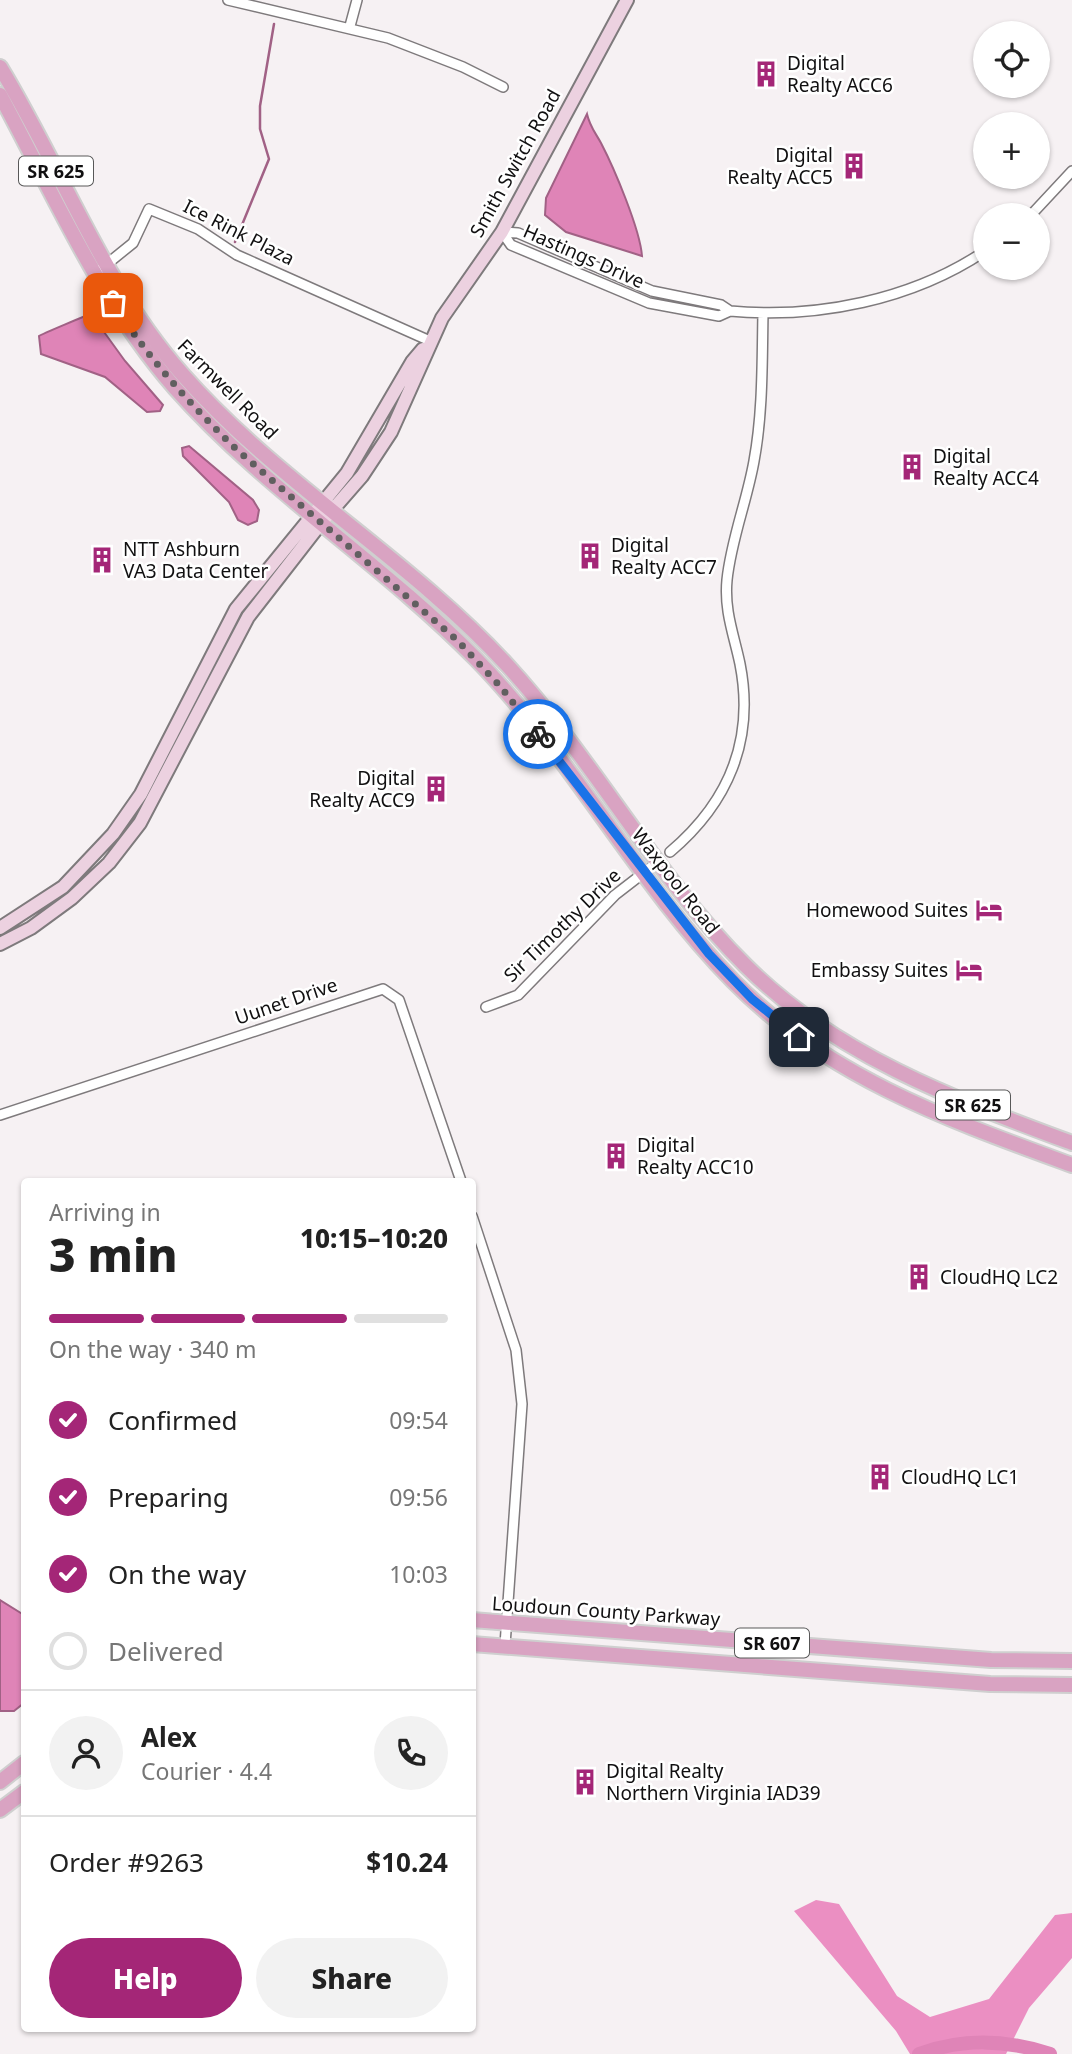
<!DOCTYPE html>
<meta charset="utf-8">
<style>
:root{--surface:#fff;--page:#f2f2f2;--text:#222;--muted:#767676;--line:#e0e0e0;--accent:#a42677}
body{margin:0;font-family:"Noto Sans",sans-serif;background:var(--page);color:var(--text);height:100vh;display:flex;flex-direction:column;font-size:26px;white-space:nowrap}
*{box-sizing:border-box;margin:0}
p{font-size:23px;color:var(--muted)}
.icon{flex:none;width:38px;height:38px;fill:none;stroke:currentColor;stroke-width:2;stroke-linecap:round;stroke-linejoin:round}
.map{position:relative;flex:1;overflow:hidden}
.side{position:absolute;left:21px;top:1178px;width:455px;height:854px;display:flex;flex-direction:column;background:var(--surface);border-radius:7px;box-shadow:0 2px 5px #0004}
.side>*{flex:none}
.controls{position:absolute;left:973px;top:21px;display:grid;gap:14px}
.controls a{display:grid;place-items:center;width:77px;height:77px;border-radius:50%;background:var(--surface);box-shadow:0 2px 5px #0004;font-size:35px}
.pin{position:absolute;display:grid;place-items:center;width:60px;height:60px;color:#fff;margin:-30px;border-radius:14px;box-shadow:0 4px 10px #0006}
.courier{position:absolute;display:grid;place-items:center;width:70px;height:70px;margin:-35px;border:5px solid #1a73e8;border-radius:50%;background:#fff;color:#222;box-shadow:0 2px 9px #0007}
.head em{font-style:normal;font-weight:800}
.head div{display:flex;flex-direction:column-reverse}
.head{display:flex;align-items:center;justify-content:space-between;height:119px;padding:0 28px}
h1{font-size:46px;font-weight:800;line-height:52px}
.bar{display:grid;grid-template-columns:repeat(4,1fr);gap:10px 7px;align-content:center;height:84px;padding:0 28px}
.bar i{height:9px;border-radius:5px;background:var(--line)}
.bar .on{background:var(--accent)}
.bar p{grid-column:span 4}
.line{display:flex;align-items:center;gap:18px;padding:0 28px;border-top:2px solid var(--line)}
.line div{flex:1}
.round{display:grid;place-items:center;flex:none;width:74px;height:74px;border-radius:37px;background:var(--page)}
ol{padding:0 28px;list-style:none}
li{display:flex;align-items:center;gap:21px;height:77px}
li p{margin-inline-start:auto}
li .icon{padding:7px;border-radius:50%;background:var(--accent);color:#fff;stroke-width:4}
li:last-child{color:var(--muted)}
li i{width:38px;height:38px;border:4px solid var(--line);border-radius:50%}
.primary-button{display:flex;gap:14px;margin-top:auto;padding:14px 28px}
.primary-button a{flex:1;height:80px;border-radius:42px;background:var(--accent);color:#fff;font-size:28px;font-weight:800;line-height:80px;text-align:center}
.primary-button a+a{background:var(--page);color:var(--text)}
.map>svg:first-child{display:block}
.forest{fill:#eb8fc2}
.water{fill:#df84b7;stroke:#a16185;stroke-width:2}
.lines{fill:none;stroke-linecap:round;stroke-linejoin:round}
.stream{stroke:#a16185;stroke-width:2.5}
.river{stroke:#df84b7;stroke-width:14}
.street-casing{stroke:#7e7a7c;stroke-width:12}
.secondary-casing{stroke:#7e7a7c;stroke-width:16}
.primary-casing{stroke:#cfcfcf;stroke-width:18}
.street{stroke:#fff;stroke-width:9}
.secondary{stroke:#ecd1e0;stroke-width:12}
.primary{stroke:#d9a3c2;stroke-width:14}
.done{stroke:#615f60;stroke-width:7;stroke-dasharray:0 12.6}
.route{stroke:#1a73e8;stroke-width:9}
.labels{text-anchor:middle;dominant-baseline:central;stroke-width:5;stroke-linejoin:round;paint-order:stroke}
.shield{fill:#fff;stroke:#585858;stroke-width:2}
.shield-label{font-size:18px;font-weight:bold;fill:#111011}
.poi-label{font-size:19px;fill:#111011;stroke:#fff;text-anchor:start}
.street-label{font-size:19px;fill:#111011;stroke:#fff}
</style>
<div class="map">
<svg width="1072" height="2054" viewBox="0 0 1072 2054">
<rect width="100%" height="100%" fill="#f6f1f3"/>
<!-- forest -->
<path class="forest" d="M816 1900 839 1904 897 1996 930 2017 989 1999 1055 1915 1072 1913V1958L1029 2008 1006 2054H910L896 2031 794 1911Z"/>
<!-- water -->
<path class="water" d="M587 114C590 127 595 132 601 143 614 168 640 229 642 256L566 232 545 215 546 198Z
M91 314 125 361 163 405 160 411 147 412 105 377 41 354 39 336C42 334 87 315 91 314Z
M189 446 253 500 259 510 257 521 248 525 238 520 229 502 183 456 182 448Z
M0 1600 24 1615V1703L14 1711H0Z"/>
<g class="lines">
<!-- stream -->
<path class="stream" d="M235 242 269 159 260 129V106L274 24"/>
<!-- river -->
<path class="river" d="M919 2054C963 2038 1005 2039 1050 2054"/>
<!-- street casing -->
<g class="street-casing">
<path id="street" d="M228 0 388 38 463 67 503 87
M350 26 357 0
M1031 215 1072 171
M502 232 511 245 649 303 719 316 730 311C817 319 912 300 985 251
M502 232 518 233 652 291 721 305 730 311
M102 268 133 243 149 209 198 229 237 255 430 341
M670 852C728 803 755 740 740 664 734 635 724 611 727 580 731 540 747 501 754 461 763 412 762 362 763 313
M486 1007 518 995 615 895 659 861
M0 1115 383 989 399 1000 461 1181
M472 1216 516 1350 522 1404 505 1645"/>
</g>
<!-- secondary casing -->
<g class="secondary-casing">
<path id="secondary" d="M0 928 63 887 113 834 141 794 236 609 347 473 412 362 423 349
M0 944 31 928 72 898 109 863 140 823 248 617 321 523 362 476 391 432 442 318 502 232 627 0"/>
</g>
<!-- primary casing -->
<g class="primary-casing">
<path id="primary" d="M0 67C62 169 103 285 183 375 279 484 410 559 508 666 594 760 655 876 746 966 837 1056 954 1099 1072 1143
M0 95C54 195 100 302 175 388 265 490 382 563 476 659 572 757 637 883 733 981 827 1077 949 1120 1072 1165
M472 1620 991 1660 1072 1661
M472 1644 990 1684 1072 1685
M0 1782 24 1763
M0 1810 24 1792"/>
</g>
<!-- street -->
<use href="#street" class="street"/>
<!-- secondary -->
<use href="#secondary" class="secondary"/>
<!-- primary -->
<use href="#primary" class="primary"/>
</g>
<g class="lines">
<!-- done -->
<path class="done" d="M113 303C148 358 190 404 236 449L457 640 500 686 538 734"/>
<!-- route -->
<path class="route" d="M538 734 709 954 752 999 799 1037"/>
</g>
<!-- icons -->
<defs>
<g id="building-bare" transform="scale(2.1)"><path d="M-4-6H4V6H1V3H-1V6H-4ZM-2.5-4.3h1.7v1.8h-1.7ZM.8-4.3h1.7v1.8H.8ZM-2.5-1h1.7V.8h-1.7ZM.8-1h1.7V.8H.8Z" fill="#a42677" stroke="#fff" stroke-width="2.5" paint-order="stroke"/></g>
<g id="hotel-bare" transform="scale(2.1)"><path d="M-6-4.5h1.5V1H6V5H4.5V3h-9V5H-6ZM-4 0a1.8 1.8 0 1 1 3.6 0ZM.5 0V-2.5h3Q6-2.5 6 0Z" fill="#a42677" stroke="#fff" stroke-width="2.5" paint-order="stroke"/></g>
</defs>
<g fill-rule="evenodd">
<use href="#building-bare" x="766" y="74"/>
<use href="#building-bare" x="854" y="166"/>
<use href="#building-bare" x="912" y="467"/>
<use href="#building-bare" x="590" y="556"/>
<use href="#building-bare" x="102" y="560"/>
<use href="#building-bare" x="436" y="789"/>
<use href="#hotel-bare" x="989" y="910"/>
<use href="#hotel-bare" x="969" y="970"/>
<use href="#building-bare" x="616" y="1156"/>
<use href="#building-bare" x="919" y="1277"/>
<use href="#building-bare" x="880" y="1477"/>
<use href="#building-bare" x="585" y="1782"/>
</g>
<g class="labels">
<!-- shield labels -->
<g class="shield">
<rect x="19" y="156.5" width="74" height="29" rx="5"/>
<rect x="936" y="1090.5" width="74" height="29" rx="5"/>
<rect x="735" y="1628.5" width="74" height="29" rx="5"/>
</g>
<g class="shield-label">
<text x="56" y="171">SR 625</text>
<text x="973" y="1105">SR 625</text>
<text x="772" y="1643">SR 607</text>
</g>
<!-- poi labels -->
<g class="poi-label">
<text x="787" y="63">Digital<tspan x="787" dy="22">Realty ACC6</tspan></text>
<text x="833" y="155" text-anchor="end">Digital<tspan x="833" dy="22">Realty ACC5</tspan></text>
<text x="933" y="456">Digital<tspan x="933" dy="22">Realty ACC4</tspan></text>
<text x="611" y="545">Digital<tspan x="611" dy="22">Realty ACC7</tspan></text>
<text x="123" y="549">NTT Ashburn<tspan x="123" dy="22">VA3 Data Center</tspan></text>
<text x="415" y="778" text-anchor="end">Digital<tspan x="415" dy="22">Realty ACC9</tspan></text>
<text x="968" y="910" text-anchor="end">Homewood Suites</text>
<text x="948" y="970" text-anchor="end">Embassy Suites</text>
<text x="637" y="1145">Digital<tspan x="637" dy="22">Realty ACC10</tspan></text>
<text x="940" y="1277">CloudHQ LC2</text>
<text x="901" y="1477">CloudHQ LC1</text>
<text x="606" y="1771">Digital Realty<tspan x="606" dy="22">Northern Virginia IAD39</tspan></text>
</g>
<!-- street labels -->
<g class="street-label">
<text transform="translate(515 163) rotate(-61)">Smith Switch Road</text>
<text transform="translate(239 232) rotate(27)">Ice Rink Plaza</text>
<text transform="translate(584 256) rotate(24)">Hastings Drive</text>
<text transform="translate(228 389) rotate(45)">Farmwell Road</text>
<text transform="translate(676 881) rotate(52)">Waxpool Road</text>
<text transform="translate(562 925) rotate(-44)">Sir Timothy Drive</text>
<text transform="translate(286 1001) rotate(-19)">Uunet Drive</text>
<text transform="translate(606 1611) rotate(4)">Loudoun County Parkway</text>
</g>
</g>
</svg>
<div class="controls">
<a><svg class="icon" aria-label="locate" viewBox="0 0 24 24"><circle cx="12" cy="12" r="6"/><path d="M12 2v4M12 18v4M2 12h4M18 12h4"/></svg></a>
<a>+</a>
<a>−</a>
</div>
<div class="pin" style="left:113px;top:303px;background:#ea580c"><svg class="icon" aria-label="bag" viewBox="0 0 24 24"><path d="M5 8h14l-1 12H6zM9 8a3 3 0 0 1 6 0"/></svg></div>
<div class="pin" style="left:799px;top:1037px;background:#1f2937"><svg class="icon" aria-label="home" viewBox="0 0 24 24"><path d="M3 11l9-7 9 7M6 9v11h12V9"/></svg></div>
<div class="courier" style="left:538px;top:734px"><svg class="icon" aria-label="bike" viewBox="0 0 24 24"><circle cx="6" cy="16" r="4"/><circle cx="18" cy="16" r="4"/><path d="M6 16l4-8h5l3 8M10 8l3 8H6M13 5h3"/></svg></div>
<section class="side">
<div class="head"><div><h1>3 min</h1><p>Arriving in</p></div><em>10:15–10:20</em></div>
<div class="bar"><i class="on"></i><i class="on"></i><i class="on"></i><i></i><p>On the way · 340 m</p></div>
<ol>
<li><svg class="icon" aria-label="check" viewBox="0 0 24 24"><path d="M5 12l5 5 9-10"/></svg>Confirmed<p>09:54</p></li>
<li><svg class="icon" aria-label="check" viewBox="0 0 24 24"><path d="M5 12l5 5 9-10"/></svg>Preparing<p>09:56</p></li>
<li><svg class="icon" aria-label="check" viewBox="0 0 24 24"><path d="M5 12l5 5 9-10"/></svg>On the way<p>10:03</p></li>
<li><i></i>Delivered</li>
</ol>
<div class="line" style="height:126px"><a class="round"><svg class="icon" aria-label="person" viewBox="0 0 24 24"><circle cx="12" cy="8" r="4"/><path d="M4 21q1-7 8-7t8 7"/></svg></a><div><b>Alex</b><p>Courier · 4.4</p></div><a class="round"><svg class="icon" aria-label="phone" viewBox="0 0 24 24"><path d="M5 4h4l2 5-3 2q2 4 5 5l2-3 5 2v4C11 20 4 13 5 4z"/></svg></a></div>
<div class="line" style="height:91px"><div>Order #9263</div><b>$10.24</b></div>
<div class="primary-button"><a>Help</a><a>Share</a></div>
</section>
</div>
